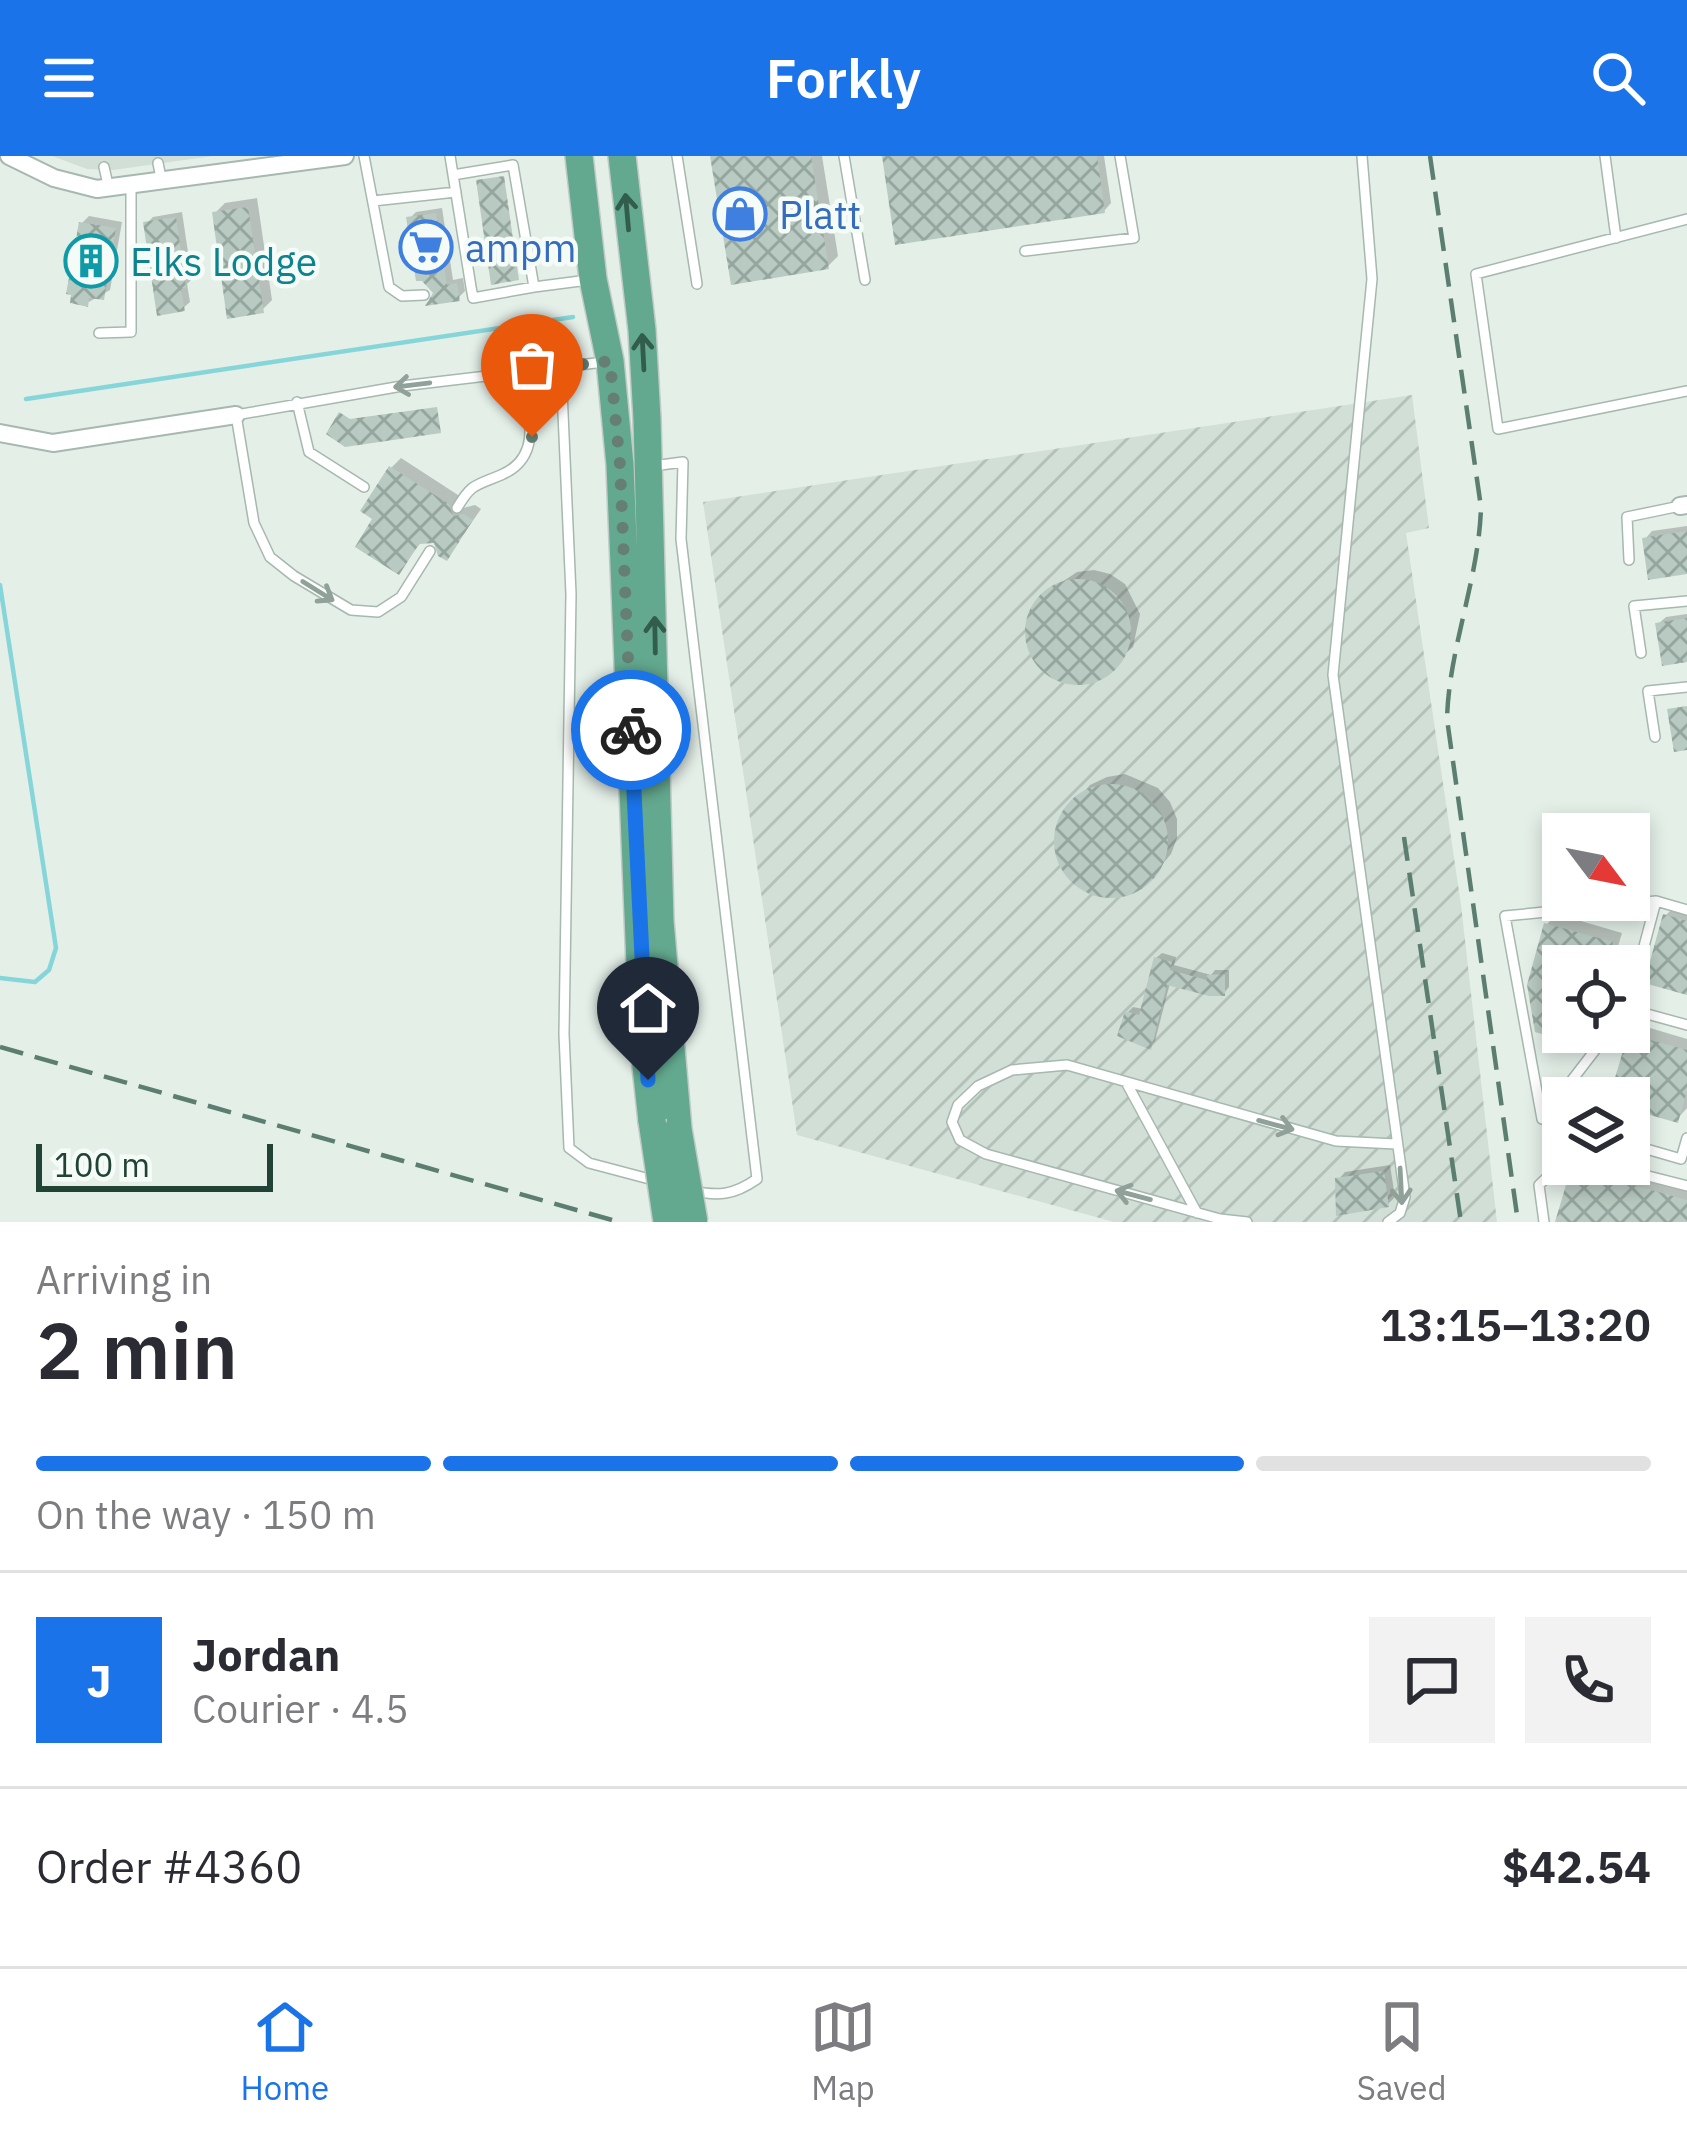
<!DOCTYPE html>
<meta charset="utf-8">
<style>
:root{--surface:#fff;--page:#f2f2f3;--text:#2b2b33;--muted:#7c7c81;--line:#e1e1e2;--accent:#1a73e8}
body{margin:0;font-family:"IBM Plex Sans",sans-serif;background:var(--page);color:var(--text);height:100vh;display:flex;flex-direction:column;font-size:45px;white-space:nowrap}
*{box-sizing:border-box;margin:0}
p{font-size:39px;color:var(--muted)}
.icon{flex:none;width:66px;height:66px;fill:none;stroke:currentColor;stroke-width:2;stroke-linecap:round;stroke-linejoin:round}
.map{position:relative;height:1066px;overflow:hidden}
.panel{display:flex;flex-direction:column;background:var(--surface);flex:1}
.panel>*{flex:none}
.needle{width:78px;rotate:122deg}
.buttons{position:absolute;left:1542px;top:657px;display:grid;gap:24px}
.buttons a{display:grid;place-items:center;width:108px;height:108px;border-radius:0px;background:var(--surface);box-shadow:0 6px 18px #0003;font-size:60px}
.scale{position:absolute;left:36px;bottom:30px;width:237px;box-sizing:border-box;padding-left:12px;border:6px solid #214336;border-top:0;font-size:33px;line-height:42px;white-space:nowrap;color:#214336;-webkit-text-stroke:9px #f5fbf7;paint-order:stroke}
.pin{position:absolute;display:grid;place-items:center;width:102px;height:102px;color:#fff;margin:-123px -51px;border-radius:50% 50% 50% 0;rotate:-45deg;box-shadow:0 0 12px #0007}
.pin .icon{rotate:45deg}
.courier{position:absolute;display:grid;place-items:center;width:120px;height:120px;margin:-60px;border:9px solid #1a73e8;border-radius:50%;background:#fff;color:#222;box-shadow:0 3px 15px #0007}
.summary em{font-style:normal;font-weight:600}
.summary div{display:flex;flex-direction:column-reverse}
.summary{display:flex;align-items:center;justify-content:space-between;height:204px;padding:0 36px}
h1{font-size:78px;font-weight:600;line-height:90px}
.bar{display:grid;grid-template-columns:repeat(4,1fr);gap:18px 12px;align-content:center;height:144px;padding:0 36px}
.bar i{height:15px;border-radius:9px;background:var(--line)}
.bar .on{background:var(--accent)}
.bar p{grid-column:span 4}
.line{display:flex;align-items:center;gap:30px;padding:0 36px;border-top:3px solid var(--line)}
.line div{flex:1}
.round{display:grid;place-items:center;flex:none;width:126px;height:126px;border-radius:0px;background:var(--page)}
header{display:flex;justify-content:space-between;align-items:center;height:156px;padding:0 36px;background:var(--accent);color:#fff;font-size:54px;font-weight:600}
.dock{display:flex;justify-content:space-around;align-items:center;height:168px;border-top:3px solid var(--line);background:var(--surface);font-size:33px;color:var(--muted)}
.dock a{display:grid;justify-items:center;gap:6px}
.dock .on{color:var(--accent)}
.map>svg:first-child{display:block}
.built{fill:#d1dfd7}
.industrial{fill:url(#industrial-furrows)}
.shadow{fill:#0003}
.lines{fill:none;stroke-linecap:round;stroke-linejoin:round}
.stream{stroke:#86d6d9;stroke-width:4.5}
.building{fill:url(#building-cross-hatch)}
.service-casing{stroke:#a6b8af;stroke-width:12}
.minor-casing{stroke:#a6b8af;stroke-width:20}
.primary-casing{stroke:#c1cac7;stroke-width:30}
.service{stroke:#fff;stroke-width:9}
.minor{stroke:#fff;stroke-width:16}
.primary{stroke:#63a98f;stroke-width:27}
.rail{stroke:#5b7e71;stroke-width:4.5;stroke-dasharray:24 12;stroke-linecap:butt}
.primary-bridge-casing{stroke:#c1cac7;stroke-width:30;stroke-linecap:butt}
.primary-bridge{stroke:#63a98f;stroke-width:27}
.oneway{stroke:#325c4c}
.oneway2{stroke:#90a19a}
.done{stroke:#657f74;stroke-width:12;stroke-dasharray:0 21.6}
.route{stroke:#1a73e8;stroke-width:15}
.labels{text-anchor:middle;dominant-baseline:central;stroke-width:9;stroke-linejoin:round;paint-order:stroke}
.shop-label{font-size:39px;fill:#366cbe;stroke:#f5fbf7;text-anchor:start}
.culture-label{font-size:39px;fill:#0d838f;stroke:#f5fbf7;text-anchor:start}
</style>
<header><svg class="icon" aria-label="menu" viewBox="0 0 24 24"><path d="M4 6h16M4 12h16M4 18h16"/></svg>Forkly<svg class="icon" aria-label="search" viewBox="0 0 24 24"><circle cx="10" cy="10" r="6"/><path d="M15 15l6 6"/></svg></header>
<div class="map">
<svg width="1687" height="1066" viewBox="0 0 1687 1066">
<defs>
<pattern id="industrial-furrows" width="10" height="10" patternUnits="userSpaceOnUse" patternTransform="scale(3)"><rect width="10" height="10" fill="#d1dfd7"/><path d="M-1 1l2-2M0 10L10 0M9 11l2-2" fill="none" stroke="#b3c1b9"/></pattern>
<pattern id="building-cross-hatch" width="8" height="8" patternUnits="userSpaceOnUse" patternTransform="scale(3)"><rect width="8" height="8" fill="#b8cac1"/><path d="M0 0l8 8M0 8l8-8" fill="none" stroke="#95a69e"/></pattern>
</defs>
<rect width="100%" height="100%" fill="#e4efe8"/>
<!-- built -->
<path class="built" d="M52 0H213L113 14 87 13Z"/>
<!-- industrial -->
<path class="industrial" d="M1412 239 1429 372 1406 377 1461 749 1497 1066H1114L797 979 703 346Z"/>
<!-- shadow -->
<path class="shadow" d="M713 0H822L838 100 828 110Z
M885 0H1104L1111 47 1104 55Z
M257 42 272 144 262 154 215 57 225 47Z
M442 52 453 124 463 122 465 135 458 142 436 137 410 62 416 56Z
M182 56 192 123 187 128 190 146 183 152 147 67 153 61Z
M89 60 122 66 110 134 87 147 82 67Z
M401 302 458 339 463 352 475 349 481 353 447 402 436 384 422 385 399 415 376 362 391 312Z
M1687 370V415L1645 383 1652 375Z
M1094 414 1110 418 1125 428 1140 458 1133 491 1096 524 1081 527 1049 518 1030 492 1028 476 1039 445 1050 434 1077 416Z
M1687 458V503L1658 468 1666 461Z
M1125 618 1158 632 1170 646 1177 663V682L1171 698 1149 724 1135 734 1100 739 1070 721 1057 689 1058 671 1066 655 1090 629 1107 621Z
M1675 750 1687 753V836L1665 760Z
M1557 758 1622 777 1612 810H1563V876H1593L1583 887 1538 874 1547 768Z
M1162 797 1176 801 1174 809 1211 819 1215 814H1229V831L1224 837 1170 827 1155 885 1150 890 1128 856 1133 851 1143 853 1156 802Z
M1640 869 1687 883V952L1677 963 1629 950V942H1613L1631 879Z
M1579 1008H1600L1687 1032V1066H1559L1573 1013Z
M1390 1009 1395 1041 1388 1048 1338 1024 1345 1016Z"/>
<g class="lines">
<!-- stream -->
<path class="stream" d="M26 243 573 161
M0 429 56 792 49 814 35 826 0 822"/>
</g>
<!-- building -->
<path class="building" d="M710 0H811L829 113 731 129Z
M882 0H1097L1105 57 895 89Z
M504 20 519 124 491 129 476 24Z
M248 51 264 157 227 163 212 56Z
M436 57 447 129 457 127 460 145 425 150 433 137 422 125H416L406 61Z
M176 61 186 132 181 133 185 155 157 160 143 66Z
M79 66 116 72 104 144 89 142 88 151 70 147 71 139 66 138Z
M437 251 441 277 345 291 326 278 339 256 350 263Z
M389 310 449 348 453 360 464 358 473 364 447 405 438 400 434 387 419 388 399 419 355 391 372 363 360 355Z
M1687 375V418L1648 424 1642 382Z
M1025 476a53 53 0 1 1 106 0a53 53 0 1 1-106 0Z
M1687 462V506L1662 510 1655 467Z
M1687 550V594L1674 596 1667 553Z
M1054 685a57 57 0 1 1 114 0a57 57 0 1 1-114 0Z
M1663 758 1687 765V839L1644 827Z
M1544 767 1613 786 1607 810H1563V876H1588L1584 890 1535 876 1527 829Z
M1154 801 1172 806 1170 814 1207 824V819L1225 818V840H1209L1167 829 1151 894 1117 880 1125 855 1139 859Z
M1628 878 1687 894V934L1678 967 1629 953V942H1609Z
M1571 1012 1687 1044V1066H1555Z
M1384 1015 1389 1051 1336 1060 1335 1022Z"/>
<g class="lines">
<!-- service casing -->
<g class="service-casing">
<path id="service" d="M364 0 389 131 402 140 424 139
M450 0 471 131 473 142 534 131 513 9 453 19
M677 0 697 128
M844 0 865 124
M1362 0 1372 123 1333 519 1405 1041 1400 1057 1388 1066
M1605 0 1616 82
M158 7 162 27
M104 11 109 33
M373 45 456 36
M1687 63 1476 118 1498 273 1687 235
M1025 95 1134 82 1120 0
M534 131 588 124
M99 177 131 176V31
M561 212 571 438 564 878 569 992 589 1007 657 1025
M520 216 604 206
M297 246 309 296 364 331
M653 310 683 306 681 383 757 1023C734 1039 718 1041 690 1034
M430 395 401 441 378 456 351 454 294 420 270 401 254 367 236 259 402 230 520 216C527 253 546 300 501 319 475 330 472 327 457 352
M1629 404 1627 361 1680 350
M1641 497 1634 450 1687 445
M1655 581 1648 535 1687 531
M1656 745 1687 754
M1629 853 1687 869
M1126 926 1197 1057
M1542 963 1609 876
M1563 969 1542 963 1505 760 1656 745 1629 847
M1629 988 1681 1003 1687 982
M1601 1008 1687 1030
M1247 1066 1220 1063 986 998 960 984 952 966 958 949 978 930 1012 914 1067 909 1336 985 1396 988
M1544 1066 1539 1029 1563 1006"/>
</g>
<!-- minor casing -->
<g class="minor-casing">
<path id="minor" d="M9 0 54 22 97 33 345 0
M0 277 53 287 236 259
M1680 350 1687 349"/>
</g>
<!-- primary casing -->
<g class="primary-casing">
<path id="primary" d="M579 0 593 123 610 205 620 309 643 883 652 965
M622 0 642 174 647 263 660 765 678 973"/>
</g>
<!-- service -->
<use href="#service" class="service"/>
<!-- minor -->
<use href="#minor" class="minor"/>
<!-- primary -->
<use href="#primary" class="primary"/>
<!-- rail -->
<path class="rail" d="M1430 0 1481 351C1479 423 1449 491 1447 563L1518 1066
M1404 681 1461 1066
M0 891 619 1066"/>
<!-- primary-bridge casing -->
<g class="primary-bridge-casing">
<path id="primary-bridge" d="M652 965 667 1066
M678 973 694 1066"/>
</g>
<!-- primary-bridge -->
<use href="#primary-bridge" class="primary-bridge"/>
</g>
<!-- one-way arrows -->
<defs><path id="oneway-shaft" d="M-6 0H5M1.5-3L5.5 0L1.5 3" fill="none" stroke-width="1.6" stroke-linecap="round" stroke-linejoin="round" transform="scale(3)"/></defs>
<g class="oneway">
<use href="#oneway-shaft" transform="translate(627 56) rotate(-95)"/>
<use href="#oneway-shaft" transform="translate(643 196) rotate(-93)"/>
<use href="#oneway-shaft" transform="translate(655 479) rotate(-91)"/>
</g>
<g class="oneway2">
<use href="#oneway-shaft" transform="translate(412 229) rotate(173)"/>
<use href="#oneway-shaft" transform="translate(318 435) rotate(32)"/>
<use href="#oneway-shaft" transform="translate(1276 969) rotate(15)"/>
<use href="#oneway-shaft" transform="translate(1401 1030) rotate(87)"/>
<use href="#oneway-shaft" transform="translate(1133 1039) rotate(-165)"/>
</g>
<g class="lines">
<!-- done -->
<path class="done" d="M532 281 520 216 610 205 620 309 631 574"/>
<!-- route -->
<path class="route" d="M631 574 648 924"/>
</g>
<!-- icons -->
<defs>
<g id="shop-ring" transform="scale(2.7)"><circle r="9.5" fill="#f5fbf7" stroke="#3f7fe0" stroke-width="1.5"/><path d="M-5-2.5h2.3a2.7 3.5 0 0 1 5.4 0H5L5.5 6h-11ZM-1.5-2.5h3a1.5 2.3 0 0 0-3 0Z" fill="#3f7fe0"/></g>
<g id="supermarket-ring" transform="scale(2.7)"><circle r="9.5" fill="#f5fbf7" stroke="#3f7fe0" stroke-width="1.5"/><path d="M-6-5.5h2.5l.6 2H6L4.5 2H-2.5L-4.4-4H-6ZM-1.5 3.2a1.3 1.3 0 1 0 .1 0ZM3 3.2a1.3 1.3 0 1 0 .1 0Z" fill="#3f7fe0"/></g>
<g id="building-ring" transform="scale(2.7)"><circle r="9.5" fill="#f5fbf7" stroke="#0f9aa8" stroke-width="1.5"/><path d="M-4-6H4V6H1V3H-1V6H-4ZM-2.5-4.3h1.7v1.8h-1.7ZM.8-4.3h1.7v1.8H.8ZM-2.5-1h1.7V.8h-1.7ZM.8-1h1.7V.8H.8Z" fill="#0f9aa8"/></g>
</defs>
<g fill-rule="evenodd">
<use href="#shop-ring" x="740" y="58"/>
<use href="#supermarket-ring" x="426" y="91"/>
<use href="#building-ring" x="91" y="105"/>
</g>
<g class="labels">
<!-- shop labels -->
<g class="shop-label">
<text x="779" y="58">Platt</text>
<text x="465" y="91">ampm</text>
</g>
<!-- culture labels -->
<g class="culture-label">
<text x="130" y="105">Elks Lodge</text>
</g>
</g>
</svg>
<div class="buttons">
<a><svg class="needle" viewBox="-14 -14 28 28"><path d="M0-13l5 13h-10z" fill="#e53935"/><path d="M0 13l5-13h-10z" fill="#7c7c81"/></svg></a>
<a><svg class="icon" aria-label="locate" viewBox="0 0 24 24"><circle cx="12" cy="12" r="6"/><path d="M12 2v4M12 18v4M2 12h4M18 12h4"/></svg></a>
<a><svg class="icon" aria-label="layers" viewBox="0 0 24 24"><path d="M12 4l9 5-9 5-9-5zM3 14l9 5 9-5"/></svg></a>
</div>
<div class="scale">100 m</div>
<div class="pin" style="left:532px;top:281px;background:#ea580c"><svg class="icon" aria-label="bag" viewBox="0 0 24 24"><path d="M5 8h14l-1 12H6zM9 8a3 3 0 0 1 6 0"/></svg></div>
<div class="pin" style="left:648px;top:924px;background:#1f2937"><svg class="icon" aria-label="home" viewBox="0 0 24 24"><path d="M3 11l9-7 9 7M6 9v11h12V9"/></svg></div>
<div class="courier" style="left:631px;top:574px"><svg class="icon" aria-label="bike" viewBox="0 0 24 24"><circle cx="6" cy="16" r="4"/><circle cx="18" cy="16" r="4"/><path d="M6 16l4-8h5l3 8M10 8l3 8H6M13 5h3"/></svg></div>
</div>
<section class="panel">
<div class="summary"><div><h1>2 min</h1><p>Arriving in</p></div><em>13:15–13:20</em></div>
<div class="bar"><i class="on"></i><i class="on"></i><i class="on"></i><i></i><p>On the way · 150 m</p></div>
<div class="line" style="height:216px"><b class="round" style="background:var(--accent);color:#fff">J</b><div><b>Jordan</b><p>Courier · 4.5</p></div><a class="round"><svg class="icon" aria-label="chat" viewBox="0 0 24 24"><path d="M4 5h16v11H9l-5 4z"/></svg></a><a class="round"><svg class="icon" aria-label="phone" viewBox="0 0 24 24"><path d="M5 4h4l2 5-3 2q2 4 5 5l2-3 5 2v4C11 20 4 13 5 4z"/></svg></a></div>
<div class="line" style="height:156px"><div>Order #4360</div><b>$42.54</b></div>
</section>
<nav class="dock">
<a class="on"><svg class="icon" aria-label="home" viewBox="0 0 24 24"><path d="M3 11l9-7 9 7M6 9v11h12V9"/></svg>Home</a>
<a><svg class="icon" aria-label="map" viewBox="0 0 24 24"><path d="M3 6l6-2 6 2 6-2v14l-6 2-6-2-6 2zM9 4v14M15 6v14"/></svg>Map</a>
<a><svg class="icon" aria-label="saved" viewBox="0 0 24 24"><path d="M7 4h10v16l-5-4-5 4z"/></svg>Saved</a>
</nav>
